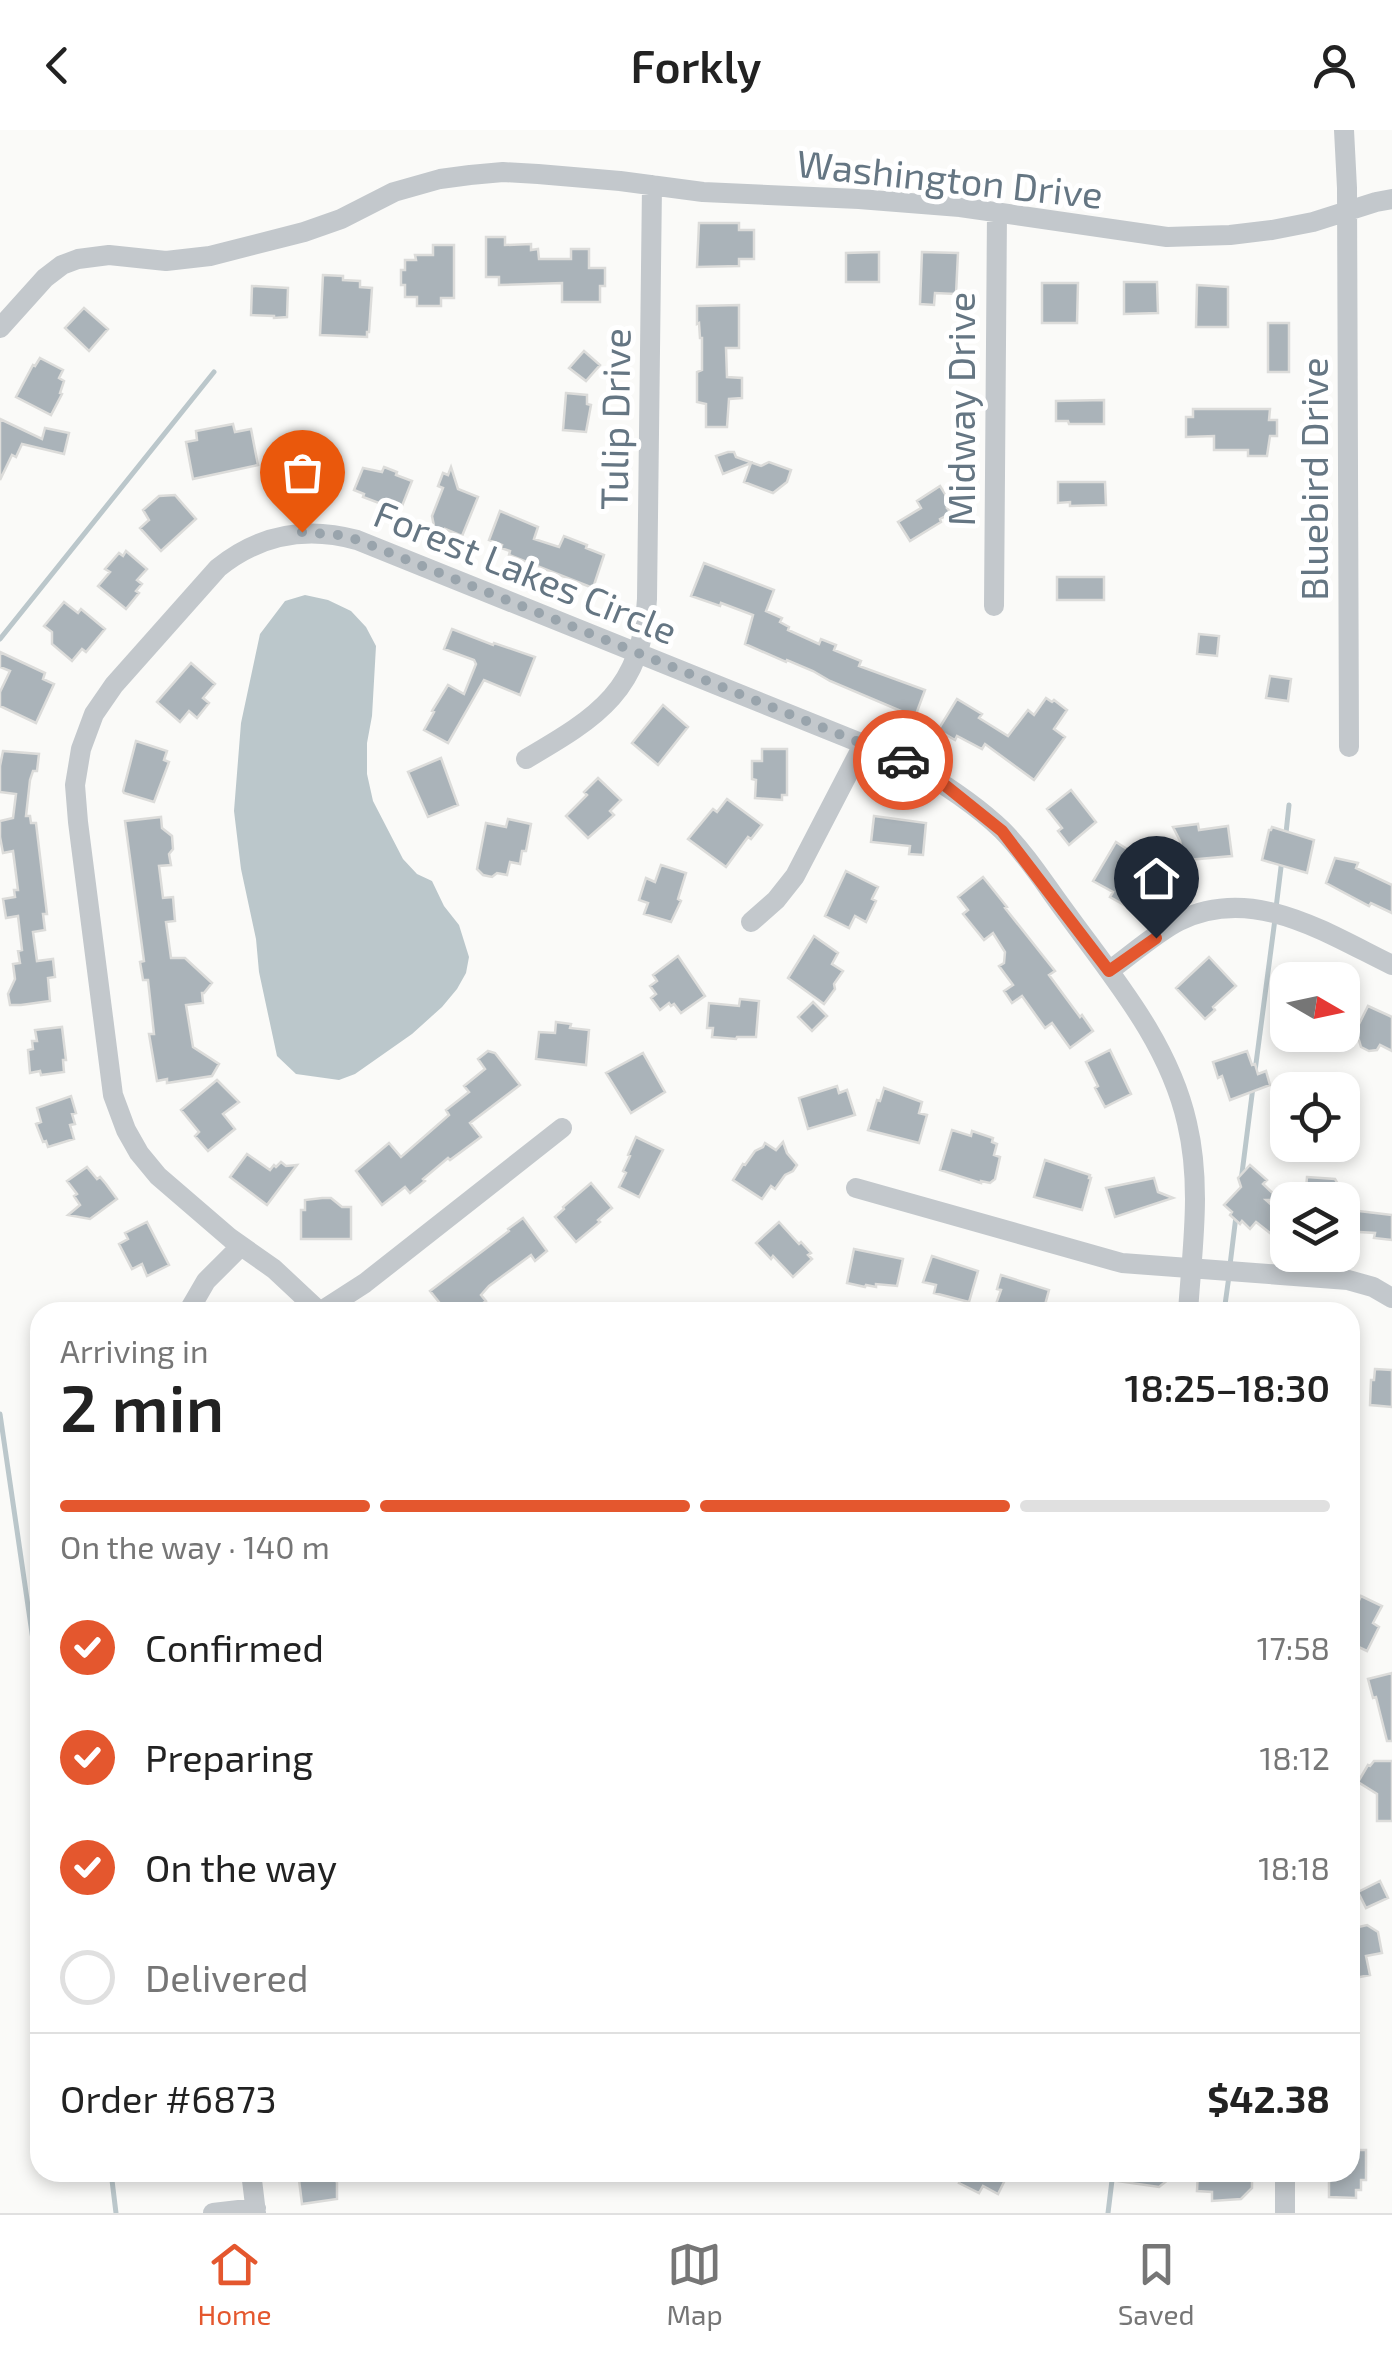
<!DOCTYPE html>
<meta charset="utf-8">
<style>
:root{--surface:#fff;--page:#f2f2f2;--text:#222;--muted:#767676;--line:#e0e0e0;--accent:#e4572e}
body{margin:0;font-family:"Exo 2",sans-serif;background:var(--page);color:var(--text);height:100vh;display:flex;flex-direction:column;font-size:38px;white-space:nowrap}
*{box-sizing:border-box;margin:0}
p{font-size:32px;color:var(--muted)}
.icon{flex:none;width:55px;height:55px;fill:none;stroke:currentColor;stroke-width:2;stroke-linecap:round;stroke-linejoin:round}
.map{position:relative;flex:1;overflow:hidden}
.side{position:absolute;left:30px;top:1172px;width:1330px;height:880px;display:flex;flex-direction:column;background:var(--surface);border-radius:30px;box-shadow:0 5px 15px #0003}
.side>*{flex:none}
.needle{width:65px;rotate:99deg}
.buttons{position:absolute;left:1270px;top:832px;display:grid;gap:20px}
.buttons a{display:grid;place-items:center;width:90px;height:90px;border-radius:20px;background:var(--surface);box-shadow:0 5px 15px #0003;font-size:50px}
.pin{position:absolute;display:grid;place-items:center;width:85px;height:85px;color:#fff;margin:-102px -42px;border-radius:50% 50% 50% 0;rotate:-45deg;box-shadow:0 0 10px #0007}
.pin .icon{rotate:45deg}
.courier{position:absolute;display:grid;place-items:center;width:100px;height:100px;margin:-50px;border:8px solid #e4572e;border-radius:50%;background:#fff;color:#222;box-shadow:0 2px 12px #0007}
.headline em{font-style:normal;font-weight:600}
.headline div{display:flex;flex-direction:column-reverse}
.headline{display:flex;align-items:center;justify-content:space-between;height:170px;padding:0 30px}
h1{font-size:65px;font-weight:600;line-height:75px}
.bar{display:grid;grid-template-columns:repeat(4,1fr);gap:15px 10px;align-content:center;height:120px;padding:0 30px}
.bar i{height:12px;border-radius:8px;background:var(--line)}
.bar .on{background:var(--accent)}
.bar p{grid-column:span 4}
.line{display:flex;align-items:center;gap:25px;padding:0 30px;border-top:2px solid var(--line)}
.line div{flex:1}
ol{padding:0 30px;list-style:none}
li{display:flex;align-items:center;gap:30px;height:110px}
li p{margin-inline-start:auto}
li .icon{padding:10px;border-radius:50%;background:var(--accent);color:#fff;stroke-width:4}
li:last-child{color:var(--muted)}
li i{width:55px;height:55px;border:5px solid var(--line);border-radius:50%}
header{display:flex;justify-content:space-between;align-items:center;height:130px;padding:0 30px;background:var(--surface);font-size:45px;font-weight:600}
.tabs{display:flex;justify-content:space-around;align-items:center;height:140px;border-top:2px solid var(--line);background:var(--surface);font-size:28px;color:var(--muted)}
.tabs a{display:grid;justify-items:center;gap:5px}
.tabs .on{color:var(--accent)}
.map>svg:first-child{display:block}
.water{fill:#bbc7cb}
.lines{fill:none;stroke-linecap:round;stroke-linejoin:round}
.stream{stroke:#bbc7cb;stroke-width:5}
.building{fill:#aab3b9;stroke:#dcdcda;stroke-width:2.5}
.minor{stroke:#c3c8cc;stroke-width:20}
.done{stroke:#99a4ac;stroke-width:10;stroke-dasharray:0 18}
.route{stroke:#e4572e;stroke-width:12}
.labels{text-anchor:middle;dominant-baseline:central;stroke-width:10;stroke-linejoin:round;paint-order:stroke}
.street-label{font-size:38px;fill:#657683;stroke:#fff}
</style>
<header><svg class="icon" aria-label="back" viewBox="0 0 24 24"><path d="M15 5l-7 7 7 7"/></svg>Forkly<svg class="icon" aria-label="person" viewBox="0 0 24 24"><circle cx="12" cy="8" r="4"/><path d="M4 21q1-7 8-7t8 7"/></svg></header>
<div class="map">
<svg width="1392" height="2083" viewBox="0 0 1392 2083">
<rect width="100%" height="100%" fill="#fafaf8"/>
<!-- water -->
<path class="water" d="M305 465 328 470 351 481 366 497 376 516 372 586 367 613V644L373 671 403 729 417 744 432 751 444 776 459 795 469 827 466 843 457 859 442 877 412 904 355 944 339 950 296 944 277 926 259 842 256 809 241 739 234 681 241 593 260 504 285 471Z"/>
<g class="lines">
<!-- stream -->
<path class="stream" d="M0 509 214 242
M1286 703 1289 675
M1276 778 1282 729
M1255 941 1275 789
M1241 1051 1253 957
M1230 1135 1236 1086
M1224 1182 1229 1146
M0 1284 40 1558
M111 2042 116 2083
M1108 2083 1113 2042"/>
</g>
<!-- building -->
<path class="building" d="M699 93H739V100H754V129H739V136L697 137Z
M486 107H505V115L531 114V120L538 119 539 129H571V119H589V138H605V156H600V172H562V153L499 155V147H486Z
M433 115H454V168H441V176H417V167H405V155H401V140H405V130H416L415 125H433Z
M879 122V152H846V123Z
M922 122 958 123 956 164 935 163 934 175 920 174Z
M323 145 343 146V150L360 151V157L372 158 369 202H367V207L320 205Z
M1124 152H1157L1158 183 1124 184Z
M1042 153H1078L1077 193H1042Z
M1197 155 1228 157V197H1196Z
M252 156 288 158 287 187 274 188V186L251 185Z
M739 175V218H726L727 247 742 248V268L729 269 727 297H706V274L697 272V242L702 240V208H700L699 193 697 194V176Z
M84 178 108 199 89 221 65 198Z
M1268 193H1289V242H1268Z
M584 221 600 235 586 251 569 238Z
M40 228 63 240 59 248 64 251 60 263 62 264 51 285 16 267 33 235 35 236Z
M566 263 587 265V274L591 275 586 302 563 300Z
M1104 270V294H1069L1068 291H1056V271Z
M1193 279H1270L1269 290H1277V306H1270L1267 326H1248V320H1214V306L1186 307V287H1193Z
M0 289 42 309 45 298 69 303 64 324 22 314 16 327 12 325 0 350Z
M233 294 235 302 251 299 258 335 193 349 186 312 197 310 196 301Z
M299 312 316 313 326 322H331V330H340L339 354 327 349V357L288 355V334H291L293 322H298Z
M728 322H734L736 327 761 336 769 332 791 340 787 352 773 363 744 352 751 333 723 344 716 326Z
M384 337 397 342 396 345 412 351 400 381 363 367 364 364 354 360 363 338 382 342Z
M451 337 458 359 478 367 462 406 445 399 438 416 432 386 443 358 438 356 443 343 448 345Z
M1058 352H1105L1106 375 1070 376V372L1058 373Z
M940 356 952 375 947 378 951 383 940 389 941 392 910 411 898 392 921 378 917 371Z
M175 365 196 389 161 421 140 398 149 390 143 380 159 366Z
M500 381 538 397 534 409 559 417 564 406 587 415 586 418 604 425 593 458 509 425 510 421 501 418 502 415 489 410Z
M126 421 147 439 137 450 142 454 136 461 139 463 126 479 98 456 110 442 105 439 119 423 123 426Z
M704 433 774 460 766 481 782 488 780 492 789 497 788 500 819 514 821 509 836 515 834 520 861 531 859 536 925 560 915 587 830 551 813 541 787 530 786 532 745 514 753 485 721 473 720 476 691 466Z
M1057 447H1104V470H1057Z
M64 472 78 483 81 479 105 499 86 522 82 519 72 531 52 514V502L44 496Z
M452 499 493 515 494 513 535 527 520 565 484 550 448 613 424 600 434 582 432 581 448 555 464 564 476 534 474 530 444 519Z
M1199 504 1219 506 1217 526 1197 524Z
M0 522 45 543 43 549 54 554 36 593 0 576V562L10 541 0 537Z
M191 533 215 554 203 568 209 573 197 588 189 581 180 592 157 572Z
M1270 546 1291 549 1288 571 1266 568Z
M1046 568 1052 572 1054 570 1067 580 1054 599 1065 607 1034 650 985 614 982 619 957 606 955 610 938 600 957 569 982 584 979 588 1008 606 1028 580 1034 585Z
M663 575 688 597 658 635 632 613Z
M136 611 167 621 164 630 169 632 154 672 124 663 123 661Z
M762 619H787V665H782V670L755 668 756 650 752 649V631H762Z
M3 621 39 624 37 641H33L30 650 26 686H30L31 693H36L47 784H43L45 800 33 802 37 831 53 829 55 847 48 848 50 871 21 875H10L8 864 15 849 13 834 20 833 18 821 22 820 18 786 6 788 3 769 15 767 14 760H18L13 721 3 723 0 707V691L13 688 16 664 0 662V636Z
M441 628 458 675 428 687 408 642Z
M598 648 621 670 610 681 614 685 588 708 566 686 587 665 584 662Z
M1071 660 1096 692 1069 715 1058 701 1062 698 1047 679Z
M727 669 762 695 751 709 748 707 726 737 688 709 713 679 717 682Z
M874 686 926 693 923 725 909 724 910 716 871 712Z
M161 687 162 698 172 706 173 719 169 724 171 735 159 736 163 768 173 767 175 791 166 792 171 828H185L212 853 204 863H202L203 873 186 875 193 917 219 934 212 946 167 953V949L157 951 149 904H154L148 850H143L140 832 144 831 125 691Z
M508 689 531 694 526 721H522L520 734 510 732 507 745 497 743 492 747 483 745 477 739 486 693 506 697Z
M1198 694 1199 700 1228 696 1232 726 1176 731 1182 722 1180 711 1173 697Z
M1272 697 1314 710 1307 743 1262 730 1269 700H1271Z
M1116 712 1127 719 1144 713 1133 733 1146 740 1126 776 1110 767 1113 762 1093 751Z
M1335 728 1358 733 1356 738 1392 755V783L1371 773 1369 776 1326 753Z
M661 735 686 743 678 769 681 771 671 792 644 784 648 773 639 770 646 748 655 752Z
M846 741 878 757 872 769 876 771 866 792 855 786 849 798 825 786Z
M983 747 1007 777 1005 778 1055 841 1049 845 1080 887 1082 885 1093 901 1070 918 1052 893 1045 898 1022 866 1012 873 1004 861 1013 855 999 836 1004 833 1005 822 993 803 984 810 963 784 968 780 958 767Z
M814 806 838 823 832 834 843 841 834 854 835 859 824 874 788 848Z
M678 826 705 866 681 883 674 874 671 876 669 873 660 880 651 868 656 864 650 856 657 851 653 845Z
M1209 827 1236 856 1213 877 1215 880 1205 889 1176 858Z
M740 869 759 871 756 907H737L736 909 712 907 713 898H707L709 873 739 876Z
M813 872 827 886 812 901 798 887Z
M1368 876 1392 887V921L1380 915 1377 920 1369 921 1361 917 1356 900Z
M556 892 571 894 570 898 589 900 586 935 536 929 539 902 555 903Z
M62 897 66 930H63L64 942 41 945 40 941 30 943 28 920 33 919 32 911H37L35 900Z
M1110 920 1131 964 1105 977 1095 958 1098 956 1086 932Z
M488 921 495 923 520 955 470 993 481 1007 450 1030 448 1028 423 1049 425 1051 410 1063 405 1057 382 1075 356 1041 389 1013 401 1027 449 985 446 980 469 962 464 956 485 939 478 929Z
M1247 921 1252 935 1255 934 1258 944 1266 941 1270 955 1230 970 1222 946 1218 948 1213 932Z
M643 923 665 962 631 983 606 943Z
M217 950 239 972 223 984 235 999 208 1021 195 1006 199 1002 181 980Z
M837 956 839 963 847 960 855 985 808 999 799 968Z
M884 958 922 972 919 983 927 985 919 1013 868 1000 877 970 880 971Z
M71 966 76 983 72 984 75 994 70 995 74 1009 48 1017 46 1011 43 1012 36 994 41 992 37 978Z
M952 1000 971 1006 972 1001 993 1008 992 1012 997 1014 994 1025 1000 1027 995 1049 990 1053 981 1051V1053L940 1040Z
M636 1007 663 1020 639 1067 619 1057 626 1043 623 1041 630 1026 628 1025Z
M783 1012 787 1023 797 1035 793 1041 785 1045 775 1059 771 1056 762 1069 733 1050 743 1034 745 1035 755 1021 763 1017 765 1013 776 1020Z
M247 1024 270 1040 274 1035 276 1037 281 1032 286 1036 297 1035 267 1075 230 1047Z
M1045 1030 1090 1045 1089 1048H1091L1082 1080 1034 1067Z
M1250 1035 1267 1050 1263 1054 1280 1070H1266L1285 1087 1270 1103 1256 1092 1250 1099 1242 1091 1240 1094 1230 1085 1232 1082 1224 1075 1241 1057 1238 1048Z
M87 1037 97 1049 100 1047 106 1054 117 1069 90 1089 68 1085 80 1075 74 1066 77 1064 67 1051Z
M1307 1047 1335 1049 1338 1054 1336 1070H1305Z
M1154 1048 1158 1062 1173 1068 1115 1087 1106 1058Z
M591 1053 612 1078 598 1090 600 1092 576 1112 555 1087 564 1079 563 1077Z
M322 1068H331L342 1077H351V1109H301V1080H305V1070Z
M1342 1079 1392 1085V1110L1374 1108 1375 1103 1342 1101Z
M523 1088 547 1121 535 1131 531 1125 489 1156 481 1165 486 1171 471 1182H468L462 1175 447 1182 430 1161 509 1101 508 1099Z
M147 1092 169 1135 147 1146 142 1134 132 1139 119 1114 128 1109 125 1103Z
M779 1092 799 1114 801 1112 811 1123 808 1125 812 1129 793 1147 773 1126 771 1129 756 1113Z
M854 1119 903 1129 897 1156 876 1154V1157L866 1155 865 1157 847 1153Z
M932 1126 978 1141 969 1172 934 1163 936 1155 923 1152Z
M1001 1145 1049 1160 1043 1182H999L1001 1175 996 1174 1001 1160 997 1159Z
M1375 1239 1392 1240V1277L1370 1275 1371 1250H1374Z
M1361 1466 1382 1476 1373 1493 1379 1497 1367 1521 1350 1513V1477L1355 1479Z
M1392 1543V1611H1387L1376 1567 1373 1568 1368 1549Z
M1374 1631H1392V1691H1377V1664L1358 1652 1368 1635 1370 1636Z
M1380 1751 1388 1768 1366 1778 1358 1762Z
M1367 1795 1378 1802 1382 1823 1366 1826 1370 1845 1350 1849V1799Z
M1350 2020H1366V2050H1361V2060H1356V2068L1329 2067V2049H1333V2042H1350Z
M298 2042H324L337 2052V2069L302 2074Z
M957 2042H1009L998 2064 983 2056 979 2063 959 2053 963 2046Z
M1118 2042H1178L1159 2057 1117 2051Z
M1198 2042H1243L1252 2052V2058L1241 2069 1212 2071V2062L1197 2061Z"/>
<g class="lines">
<!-- minor -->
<path class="minor" d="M1344 0 1347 58 1349 617
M0 198 45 148 62 135 78 129 109 125 166 131 210 126 304 102 341 89 394 62 440 49 470 45 503 42 538 44 620 51 703 62 859 69 960 77 1167 107 1230 105 1272 100 1313 92 1376 72 1392 69
M994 476 997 82
M526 629C598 587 642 560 647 469L652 55
M751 792 776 770 795 746 864 613
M1109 841C1130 826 1157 802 1179 791 1253 754 1326 803 1392 835
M562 998 365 1153 320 1182 274 1139 230 1108 158 1046 139 1023 126 1000 113 965 78 692 75 655 81 619 94 584 114 555 218 438C260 404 306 396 357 410L903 630C938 650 973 672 1002 700 1027 725 1046 756 1067 784 1115 850 1169 913 1187 993 1202 1056 1192 1119 1188 1182
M856 1058 1122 1133 1348 1150 1373 1157 1392 1168
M188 1182 206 1151 241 1116
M251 2042 256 2083
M213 2083 256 2078
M1285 2083V2042"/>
</g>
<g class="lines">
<!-- done -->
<path class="done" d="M302 402 339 405 358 410 903 630"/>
<!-- route -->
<path class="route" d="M903 630 941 652 1002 701 1109 841 1156 808"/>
</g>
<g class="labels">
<!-- street labels -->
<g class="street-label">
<text transform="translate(950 48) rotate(6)">Washington Drive</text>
<text transform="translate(960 279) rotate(-90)">Midway Drive</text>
<text transform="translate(614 289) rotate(-89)">Tulip Drive</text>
<text transform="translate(1313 349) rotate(-90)">Bluebird Drive</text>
<text transform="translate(526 441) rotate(22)">Forest Lakes Circle</text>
</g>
</g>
</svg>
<div class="buttons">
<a><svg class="needle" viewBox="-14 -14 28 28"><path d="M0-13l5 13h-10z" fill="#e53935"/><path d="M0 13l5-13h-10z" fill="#767676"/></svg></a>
<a><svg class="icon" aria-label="locate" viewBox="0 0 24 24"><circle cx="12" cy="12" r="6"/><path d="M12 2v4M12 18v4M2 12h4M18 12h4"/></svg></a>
<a><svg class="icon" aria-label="layers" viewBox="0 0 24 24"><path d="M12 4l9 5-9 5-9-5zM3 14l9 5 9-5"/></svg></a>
</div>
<div class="pin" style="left:302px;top:402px;background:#ea580c"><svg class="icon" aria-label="bag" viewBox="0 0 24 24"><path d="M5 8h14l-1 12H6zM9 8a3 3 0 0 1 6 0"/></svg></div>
<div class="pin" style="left:1156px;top:808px;background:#1f2937"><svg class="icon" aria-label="home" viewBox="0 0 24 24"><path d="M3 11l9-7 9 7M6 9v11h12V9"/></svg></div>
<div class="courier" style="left:903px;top:630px"><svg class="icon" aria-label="car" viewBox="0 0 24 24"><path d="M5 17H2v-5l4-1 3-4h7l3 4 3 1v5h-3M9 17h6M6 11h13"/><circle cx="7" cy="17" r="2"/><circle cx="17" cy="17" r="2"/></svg></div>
<section class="side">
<div class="headline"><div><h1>2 min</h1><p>Arriving in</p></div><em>18:25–18:30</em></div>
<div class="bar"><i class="on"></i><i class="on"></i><i class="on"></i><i></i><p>On the way · 140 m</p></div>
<ol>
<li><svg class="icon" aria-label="check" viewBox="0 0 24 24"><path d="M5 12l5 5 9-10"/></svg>Confirmed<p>17:58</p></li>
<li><svg class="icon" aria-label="check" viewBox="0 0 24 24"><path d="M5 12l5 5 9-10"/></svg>Preparing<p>18:12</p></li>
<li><svg class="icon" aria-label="check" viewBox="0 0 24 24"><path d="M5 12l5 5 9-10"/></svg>On the way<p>18:18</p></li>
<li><i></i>Delivered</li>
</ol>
<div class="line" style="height:130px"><div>Order #6873</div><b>$42.38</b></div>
</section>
</div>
<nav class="tabs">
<a class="on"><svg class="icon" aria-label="home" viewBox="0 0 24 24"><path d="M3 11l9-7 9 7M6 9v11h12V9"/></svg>Home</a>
<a><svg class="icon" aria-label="map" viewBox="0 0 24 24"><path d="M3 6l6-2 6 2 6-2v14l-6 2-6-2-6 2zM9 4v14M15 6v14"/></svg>Map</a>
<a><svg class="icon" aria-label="saved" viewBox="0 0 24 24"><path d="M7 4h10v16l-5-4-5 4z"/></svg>Saved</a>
</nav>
